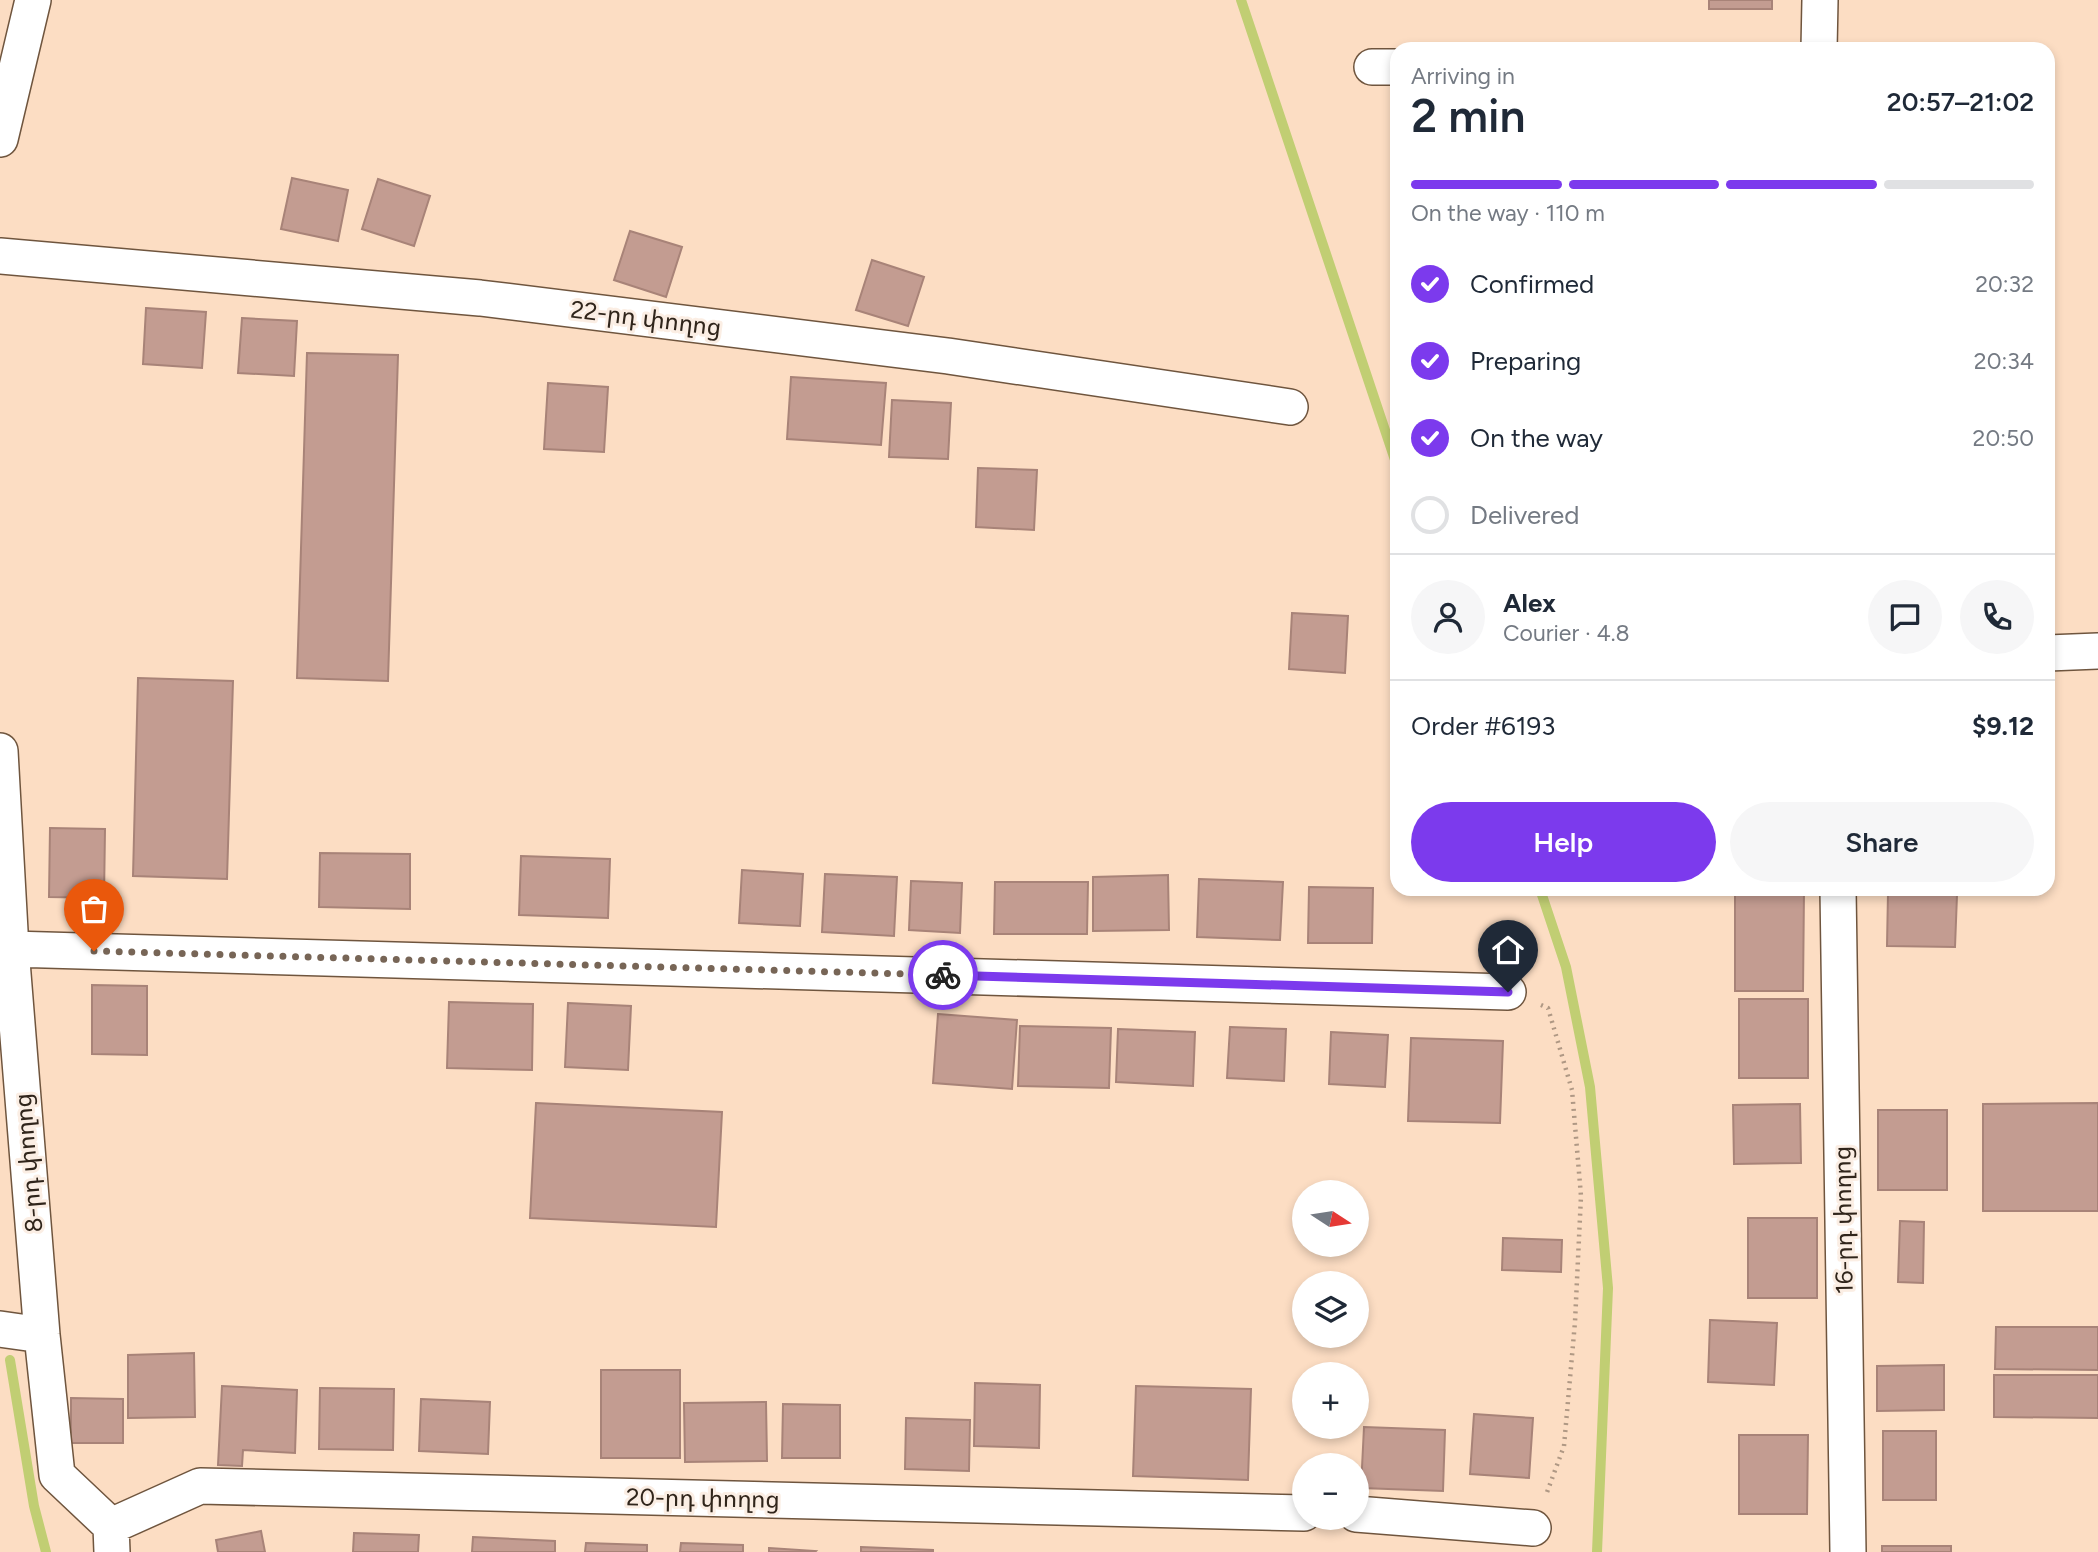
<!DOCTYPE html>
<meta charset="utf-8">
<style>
:root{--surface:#fff;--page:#f6f6f7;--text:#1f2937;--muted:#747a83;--line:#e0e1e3;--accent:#7c3aed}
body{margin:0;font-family:Figtree,"Noto Sans Armenian",sans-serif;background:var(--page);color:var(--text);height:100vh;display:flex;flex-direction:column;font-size:26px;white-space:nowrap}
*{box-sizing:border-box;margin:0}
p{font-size:23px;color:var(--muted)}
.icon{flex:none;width:38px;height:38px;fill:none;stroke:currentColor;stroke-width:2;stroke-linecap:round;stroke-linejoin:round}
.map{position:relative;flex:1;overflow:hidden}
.details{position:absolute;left:1390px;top:42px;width:665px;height:854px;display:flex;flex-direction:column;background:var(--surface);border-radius:21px;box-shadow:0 4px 10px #0003}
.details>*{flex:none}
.needle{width:46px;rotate:102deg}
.tools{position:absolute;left:1292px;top:1180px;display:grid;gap:14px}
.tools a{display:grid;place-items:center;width:77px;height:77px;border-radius:50%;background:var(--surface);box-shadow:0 4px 10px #0003;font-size:35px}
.pin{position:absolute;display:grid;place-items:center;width:60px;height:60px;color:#fff;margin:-72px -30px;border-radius:50% 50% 50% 0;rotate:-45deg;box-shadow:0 0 7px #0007}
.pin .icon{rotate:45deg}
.courier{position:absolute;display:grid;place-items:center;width:70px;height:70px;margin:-35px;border:5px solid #7c3aed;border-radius:50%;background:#fff;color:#222;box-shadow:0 2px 9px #0007}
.overview em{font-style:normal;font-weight:600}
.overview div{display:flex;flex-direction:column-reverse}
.overview{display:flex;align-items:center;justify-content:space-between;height:119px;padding:0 21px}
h1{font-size:46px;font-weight:600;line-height:52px}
.bar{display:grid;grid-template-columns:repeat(4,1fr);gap:10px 7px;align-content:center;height:84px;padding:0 21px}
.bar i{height:9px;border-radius:5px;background:var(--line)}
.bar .active{background:var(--accent)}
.bar p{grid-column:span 4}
.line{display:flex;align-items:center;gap:18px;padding:0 21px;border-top:2px solid var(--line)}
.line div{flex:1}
.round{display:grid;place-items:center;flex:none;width:74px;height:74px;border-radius:37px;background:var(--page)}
ol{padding:0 21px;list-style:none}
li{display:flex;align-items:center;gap:21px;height:77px}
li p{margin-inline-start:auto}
li .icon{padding:7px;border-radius:50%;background:var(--accent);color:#fff;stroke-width:4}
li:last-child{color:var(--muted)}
li i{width:38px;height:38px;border:4px solid var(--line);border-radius:50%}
.action{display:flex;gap:14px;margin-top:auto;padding:14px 21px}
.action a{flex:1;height:80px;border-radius:42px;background:var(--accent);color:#fff;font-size:28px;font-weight:600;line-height:80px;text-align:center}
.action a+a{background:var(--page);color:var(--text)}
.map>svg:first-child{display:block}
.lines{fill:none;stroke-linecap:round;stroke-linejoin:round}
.stream{stroke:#c1ce73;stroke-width:10}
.building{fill:#c39c91;stroke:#a88378;stroke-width:2}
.street-casing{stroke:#6f553e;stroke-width:38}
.path{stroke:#af9884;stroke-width:4.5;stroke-dasharray:2 5;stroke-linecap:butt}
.street{stroke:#fff;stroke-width:35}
.done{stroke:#776556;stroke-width:7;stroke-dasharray:0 12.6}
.route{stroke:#7c3aed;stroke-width:9}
.labels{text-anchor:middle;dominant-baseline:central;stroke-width:6;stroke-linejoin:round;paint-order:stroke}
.street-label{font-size:24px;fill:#30251b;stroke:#fbeee4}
</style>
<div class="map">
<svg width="2098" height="1552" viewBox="0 0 2098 1552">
<rect width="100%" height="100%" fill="#fcddc3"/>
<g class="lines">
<!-- stream -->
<path class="stream" d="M1241 0 1396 463
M1540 889 1566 967 1590 1087 1608 1288 1597 1552
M10 1360 34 1506 46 1552"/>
</g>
<!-- building -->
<path class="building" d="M1709 0H1772V9H1709Z
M292 178 348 190 338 241 281 229Z
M378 179 430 196 414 246 362 229Z
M630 231 682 247 666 297 614 280Z
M872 260 924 277 908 326 856 310Z
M146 308 206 312 202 368 143 364Z
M242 318 297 321 294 376 238 373Z
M307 353 398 355 388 681 297 678Z
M791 377 886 383 881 445 787 439Z
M548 383 608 387 604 452 544 449Z
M892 400 951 403 948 459 889 457Z
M978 468 1037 470 1034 530 976 527Z
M1292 613 1348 616 1345 673 1289 669Z
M138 678 233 681 227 879 133 876Z
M50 828 105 829 104 898 49 897Z
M320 853 410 854V909L319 907Z
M521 856 610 859 608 918 519 915Z
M742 870 803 874 800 926 739 923Z
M825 874 897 877 894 936 822 932Z
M1168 875 1169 930 1093 931V877Z
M1199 879 1283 882 1280 940 1197 937Z
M911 881 962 883 960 933 909 930Z
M995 882H1088L1087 934H994Z
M1309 887 1373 888 1372 943H1308Z
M1735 890H1804L1803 991H1735Z
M1888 893 1957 895 1955 947 1887 946Z
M92 985 147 986V1055L92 1054Z
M1739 999H1808V1078H1739Z
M449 1002 533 1004 532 1070 447 1068Z
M568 1003 631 1006 628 1070 565 1067Z
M938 1014 1017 1020 1012 1089 933 1083Z
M1020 1026 1111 1028 1109 1088 1018 1086Z
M1230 1027 1286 1029 1284 1081 1227 1078Z
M1118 1029 1195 1032 1193 1086 1116 1082Z
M1331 1032 1388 1035 1385 1087 1329 1084Z
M1411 1038 1503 1041 1500 1123 1408 1121Z
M536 1103 722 1112 716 1227 530 1218Z
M2098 1103V1211H1983V1104Z
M1800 1104 1801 1163 1734 1164 1733 1105Z
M1878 1110H1947V1190H1878Z
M1748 1218H1817V1298H1748Z
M1900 1221 1924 1222 1923 1283 1898 1282Z
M1503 1238 1562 1240 1561 1272 1502 1270Z
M1710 1320 1777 1323 1774 1385 1708 1382Z
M1996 1327H2098V1370L1995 1369Z
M194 1353 195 1417 128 1418V1355Z
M1944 1365V1410L1877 1411V1366Z
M601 1370H680V1458H601Z
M1994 1375H2098V1418L1994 1417Z
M975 1383 1040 1385 1039 1448 974 1446Z
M222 1386 297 1390 295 1453 243 1450 242 1466 218 1465Z
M1136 1386 1251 1389 1248 1480 1133 1476Z
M320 1388 394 1389 393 1450 319 1449Z
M71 1398 123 1399V1443H71Z
M421 1399 490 1402 488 1454 419 1451Z
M766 1402 767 1461 685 1462 684 1403Z
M783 1404 840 1405V1458H782Z
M1474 1414 1533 1418 1529 1478 1470 1474Z
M906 1418 970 1420 969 1471 905 1469Z
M1364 1427 1445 1430 1443 1491 1361 1488Z
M1883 1431H1936V1500H1883Z
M1739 1435H1808L1807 1514H1739Z
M261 1531 265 1552H218L216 1540Z
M354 1533 419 1535 418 1552H353Z
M473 1537 555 1541V1552H472Z
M586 1543 647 1545V1552H585Z
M681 1543 743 1545V1552H680Z
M1882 1546H1951V1552H1882Z
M861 1547 933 1550V1552H861Z
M769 1548 816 1551 815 1552H769Z"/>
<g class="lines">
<!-- street casing -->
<g class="street-casing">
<path id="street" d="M1819 49 1820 0
M1372 67H1396
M0 139 33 0
M0 256 480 298 948 356 1290 407
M2048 653 2098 651
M0 751 11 949 42 1335 57 1475 111 1526 112 1552
M1838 889 1848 1552
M11 949 1508 992
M0 1329 42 1335
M1356 1514 1533 1528
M111 1526 200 1486 1304 1513"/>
</g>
<!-- path -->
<path class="path" d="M1541 1005 1548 1008 1572 1090 1581 1196 1575 1322 1564 1446 1546 1495"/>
<!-- street -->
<use href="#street" class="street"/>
</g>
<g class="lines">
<!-- done -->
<path class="done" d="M94 951 943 975"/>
<!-- route -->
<path class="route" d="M943 975 1508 992"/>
</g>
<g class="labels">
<!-- street labels -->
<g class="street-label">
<text transform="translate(646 318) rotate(7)">22-րդ փողոց</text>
<text transform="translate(28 1163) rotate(-95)">8-րդ փողոց</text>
<text transform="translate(1843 1220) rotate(-91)">16-րդ փողոց</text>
<text transform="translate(703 1498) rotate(1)">20-րդ փողոց</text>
</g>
</g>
</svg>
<div class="tools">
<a><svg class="needle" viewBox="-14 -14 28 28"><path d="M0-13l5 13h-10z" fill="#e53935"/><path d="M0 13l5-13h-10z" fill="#747a83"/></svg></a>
<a><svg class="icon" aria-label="layers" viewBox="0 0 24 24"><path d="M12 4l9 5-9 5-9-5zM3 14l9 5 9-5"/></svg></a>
<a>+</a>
<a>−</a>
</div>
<div class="pin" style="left:94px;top:951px;background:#ea580c"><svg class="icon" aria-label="bag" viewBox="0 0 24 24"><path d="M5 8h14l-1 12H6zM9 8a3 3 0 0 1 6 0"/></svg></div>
<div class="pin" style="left:1508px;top:992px;background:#1f2937"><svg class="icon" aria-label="home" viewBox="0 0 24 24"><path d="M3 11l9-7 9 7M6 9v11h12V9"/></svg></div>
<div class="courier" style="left:943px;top:975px"><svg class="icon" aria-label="bike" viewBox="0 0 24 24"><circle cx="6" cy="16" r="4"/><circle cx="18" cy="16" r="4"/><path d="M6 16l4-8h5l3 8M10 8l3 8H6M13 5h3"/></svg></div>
<section class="details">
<div class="overview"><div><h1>2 min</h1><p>Arriving in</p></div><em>20:57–21:02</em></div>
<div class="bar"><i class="active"></i><i class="active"></i><i class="active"></i><i></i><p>On the way · 110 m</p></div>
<ol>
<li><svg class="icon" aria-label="check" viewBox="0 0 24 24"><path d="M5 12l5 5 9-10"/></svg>Confirmed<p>20:32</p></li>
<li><svg class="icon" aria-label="check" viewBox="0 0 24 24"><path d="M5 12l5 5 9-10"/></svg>Preparing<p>20:34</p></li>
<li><svg class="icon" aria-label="check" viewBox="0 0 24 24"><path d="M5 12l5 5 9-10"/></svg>On the way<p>20:50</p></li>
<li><i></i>Delivered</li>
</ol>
<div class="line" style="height:126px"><a class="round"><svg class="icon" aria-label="person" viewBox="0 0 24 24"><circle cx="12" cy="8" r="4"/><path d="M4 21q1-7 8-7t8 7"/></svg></a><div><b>Alex</b><p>Courier · 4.8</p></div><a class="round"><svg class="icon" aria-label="chat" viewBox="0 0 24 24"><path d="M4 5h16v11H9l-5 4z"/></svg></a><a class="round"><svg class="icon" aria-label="phone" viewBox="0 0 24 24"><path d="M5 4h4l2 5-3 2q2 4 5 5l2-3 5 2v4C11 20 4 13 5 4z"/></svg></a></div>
<div class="line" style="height:91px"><div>Order #6193</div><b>$9.12</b></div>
<div class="action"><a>Help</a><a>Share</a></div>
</section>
</div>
